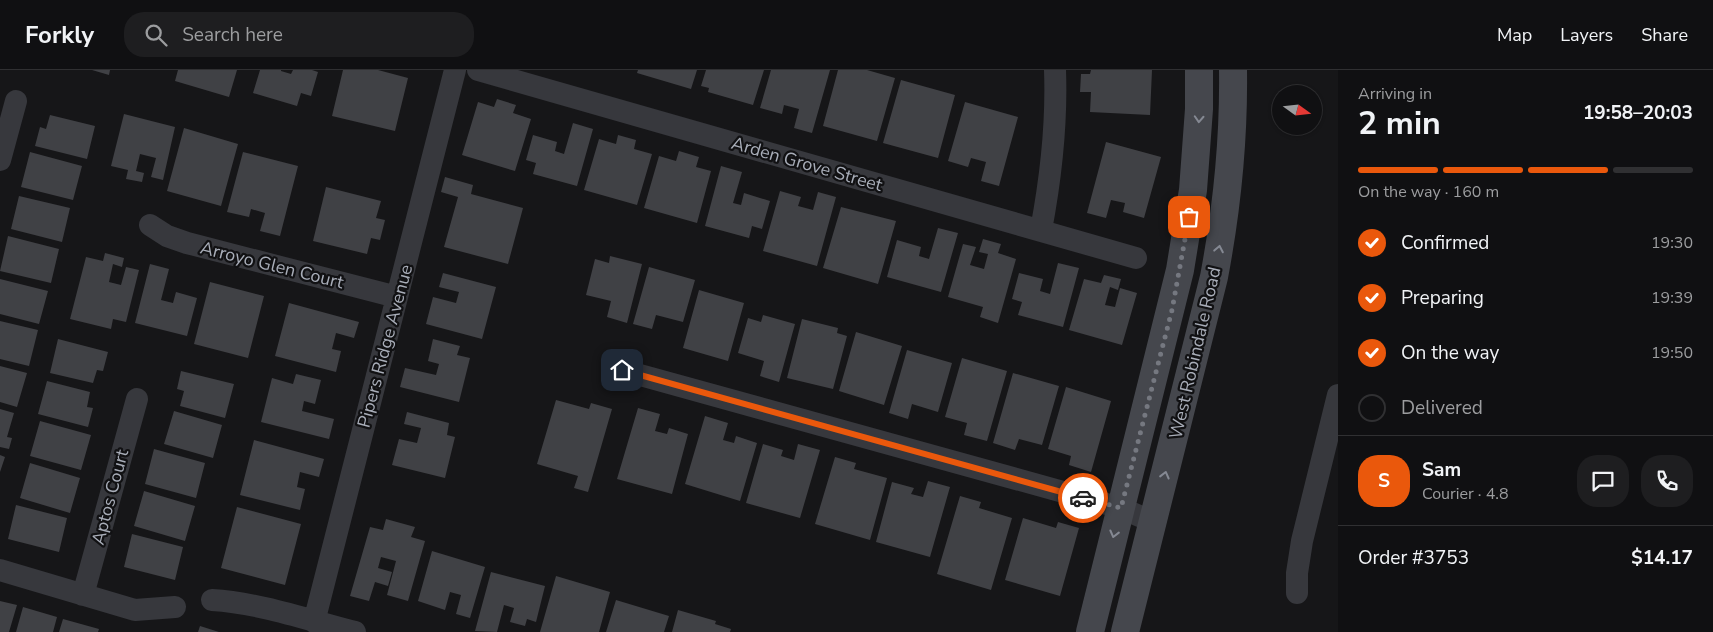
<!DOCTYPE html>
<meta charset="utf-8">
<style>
:root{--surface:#101012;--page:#1e1e20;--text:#f1f3f6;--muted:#9c9d9f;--line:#303032;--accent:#ea580c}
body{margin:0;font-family:"Nunito Sans",sans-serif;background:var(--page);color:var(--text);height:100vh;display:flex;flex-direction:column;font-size:19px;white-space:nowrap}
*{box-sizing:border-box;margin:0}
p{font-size:16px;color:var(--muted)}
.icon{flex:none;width:28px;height:28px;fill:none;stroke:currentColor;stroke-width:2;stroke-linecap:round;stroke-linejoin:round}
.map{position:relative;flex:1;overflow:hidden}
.details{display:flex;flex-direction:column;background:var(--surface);width:375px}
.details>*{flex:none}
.needle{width:32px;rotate:105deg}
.fabs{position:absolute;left:1272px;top:15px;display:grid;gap:10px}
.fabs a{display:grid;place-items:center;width:50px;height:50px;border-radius:50%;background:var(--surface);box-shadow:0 1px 4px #0004,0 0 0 1px var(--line);font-size:25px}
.pin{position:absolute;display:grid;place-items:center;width:42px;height:42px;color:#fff;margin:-21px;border-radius:10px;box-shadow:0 2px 8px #0006}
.courier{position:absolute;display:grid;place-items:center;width:50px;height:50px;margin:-25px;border:4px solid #ea580c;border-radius:50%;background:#fff;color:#222;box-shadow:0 1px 6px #0007}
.headline em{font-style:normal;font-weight:700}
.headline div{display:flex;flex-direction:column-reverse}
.headline{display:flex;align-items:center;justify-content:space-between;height:85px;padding:0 20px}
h1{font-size:32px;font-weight:700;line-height:38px}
.bar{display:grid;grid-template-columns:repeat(4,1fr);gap:8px 5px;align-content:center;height:60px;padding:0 20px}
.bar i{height:6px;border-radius:4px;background:var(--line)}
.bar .selected{background:var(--accent)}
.bar p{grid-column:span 4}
.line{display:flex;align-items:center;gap:12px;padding:0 20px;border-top:1px solid var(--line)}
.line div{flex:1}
.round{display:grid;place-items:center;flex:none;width:52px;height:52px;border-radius:20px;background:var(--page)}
ol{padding:0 20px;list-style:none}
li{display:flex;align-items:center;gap:15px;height:55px}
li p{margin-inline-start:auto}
li .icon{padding:5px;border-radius:50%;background:var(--accent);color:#fff;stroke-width:4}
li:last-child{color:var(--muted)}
li i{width:28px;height:28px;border:2px solid var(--line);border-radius:50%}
header{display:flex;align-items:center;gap:30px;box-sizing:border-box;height:70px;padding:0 25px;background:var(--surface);border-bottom:1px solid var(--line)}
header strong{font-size:24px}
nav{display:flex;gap:28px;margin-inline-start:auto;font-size:18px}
.search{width:350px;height:45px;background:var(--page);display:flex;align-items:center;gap:12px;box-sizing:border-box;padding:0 18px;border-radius:20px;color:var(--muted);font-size:19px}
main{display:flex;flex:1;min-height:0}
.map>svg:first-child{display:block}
.building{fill:#404145}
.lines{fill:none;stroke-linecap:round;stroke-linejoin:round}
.minor{stroke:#37383d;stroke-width:22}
.secondary{stroke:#45474d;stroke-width:28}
.oneway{stroke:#858993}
.done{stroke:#757880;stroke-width:5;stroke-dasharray:0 9}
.route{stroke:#ea580c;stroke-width:6}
.labels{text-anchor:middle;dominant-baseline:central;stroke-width:4.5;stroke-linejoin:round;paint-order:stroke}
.street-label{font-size:18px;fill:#a8adb8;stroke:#111113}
</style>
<header>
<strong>Forkly</strong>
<div class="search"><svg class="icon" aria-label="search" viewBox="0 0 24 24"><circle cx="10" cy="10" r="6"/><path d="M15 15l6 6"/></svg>Search here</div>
<nav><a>Map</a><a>Layers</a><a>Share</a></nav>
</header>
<main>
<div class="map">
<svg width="1338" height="562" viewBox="0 0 1338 562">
<rect width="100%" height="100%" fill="#161618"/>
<!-- building -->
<path class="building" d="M92 0H110L109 5Z
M178 0H237L229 27 175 11Z
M260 0H281V1L291 4 293 0H312L318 2 311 26 301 23 297 36 253 23Z
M343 0H378L408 8 395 61 332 46Z
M638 0H697L691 19 637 3Z
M706 0H764L753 35 708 22 709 18 701 16Z
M771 0H830L812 63 794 58 799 39 784 35 782 44 760 38Z
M838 0H867L895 8 877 71 823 56Z
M1091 0H1152L1150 45 1090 42 1091 22H1080L1081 4H1090Z
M901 10 955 25 938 88 883 73Z
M497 29 516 35 513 43 531 49 515 101 462 85 478 32 494 37Z
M965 32 1018 47 999 116 981 111 986 92 971 88 968 97 948 91Z
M124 44 175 57 163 110 151 107 156 88 140 84 136 101 144 103 142 112 126 109 128 100 111 96Z
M50 45 95 56 87 89 35 76 40 57 46 59Z
M573 53 593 59 577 116 533 104 536 93 526 90 533 65 557 72 555 81 564 84Z
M184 58 238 74 221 136 167 121Z
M618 65 636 70 634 79 652 84 637 135 584 120 599 69 616 74Z
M1106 72 1161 87 1144 148 1123 142 1125 133 1111 130 1106 148 1087 143Z
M679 81 699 87 696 97 711 101 697 153 644 138 659 86 676 91Z
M30 82 82 96 73 130 21 117Z
M243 82 298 96 280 166 260 161 265 143 251 139 249 147 227 142Z
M721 96 742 102 733 133 741 135 744 123 770 131 762 159 752 156 749 168 705 156Z
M445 107 473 115 471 124 523 138 508 194 444 177 458 127 441 122Z
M326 117 381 131 376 148 385 150 380 170 371 168 367 184 313 171Z
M780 121 801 127 798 136 813 140 818 122 836 127 817 196 763 181Z
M19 126 70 138 62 172 11 159Z
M841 137 896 151 878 214 823 198Z
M938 158 958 163 941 222 887 207 897 170 921 177 919 186 929 189Z
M8 166 59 179 51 213 0 201Z
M983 169 1001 174 998 183 1016 189 998 253 980 247 983 237 948 227 963 174 976 177 970 195 984 199 988 184 979 182Z
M105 183 124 188 122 197 113 194 109 212 121 215 126 197 139 200 126 252 113 249 111 259 70 249 86 187 103 191Z
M610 186 642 194 627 253 607 247 611 231 586 225 595 189 609 193Z
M1058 193 1079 198 1063 257 1018 245 1022 232 1012 229 1019 203 1043 209 1040 221 1050 224Z
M150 194 169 199 161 230 173 233 176 222 197 228 187 266 135 253Z
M649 197 695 210 683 252 656 245 652 259 633 254Z
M443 203 496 217 482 269 426 254 433 227 456 233 459 222 439 217Z
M1104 205 1121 209 1118 220 1110 217 1105 235 1115 237 1120 218 1137 223 1122 275 1069 260 1084 209 1101 213Z
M0 209 48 221 39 254 0 244Z
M210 212 264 226 248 288 194 274Z
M699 220 744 233 728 291 683 278Z
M289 233 359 252 354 268 336 263 332 279 341 281 336 302 275 286Z
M763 245 795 254 779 312 760 306 764 291 738 283 748 248 761 252Z
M802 249 838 258 837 263 847 266 833 319 787 308Z
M0 251 38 260 29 296 0 289Z
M856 262 902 276 884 335 839 321Z
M58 269 108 282 103 301 97 300 93 313 50 303Z
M433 269 460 276 457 285 470 288 459 332 400 317 405 298 436 305 439 294 428 291Z
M907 280 952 293 938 342 912 334 908 349 889 343Z
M962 288 1007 301 987 371 964 365 967 353 945 347Z
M0 296 27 303 17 337 0 332Z
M181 301 234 314 225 348 180 336 184 321 177 319Z
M1013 303 1059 316 1042 375 1019 369 1015 380 993 373Z
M296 304 321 310 315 334 304 331 302 341 334 349 329 369 261 352 272 308 293 314Z
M47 311 90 322 87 337 93 338 88 357 38 344Z
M1066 317 1111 331 1091 402 1069 395 1071 386 1048 379Z
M556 330 589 339 591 333 612 339 588 422 574 418 578 406 537 394Z
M638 338 660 344 655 361 667 364 669 358 688 364 672 424 617 409Z
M0 339 14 343 7 367 12 368 9 379 0 377Z
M174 341 222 355 213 388 164 374Z
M407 342 449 353 447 365 455 367 445 408 392 395 399 369 417 373 421 358 404 354Z
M705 346 728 353 723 370 734 373 736 366 757 373 740 431 685 414Z
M40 351 91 365 81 400 30 386Z
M254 370 324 389 319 407 300 402 297 417 305 419 300 440 240 425Z
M763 374 783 380 781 386 794 390 798 374 820 380 800 448 746 433Z
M154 379 205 393 196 428 145 414Z
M0 385 5 387 0 402Z
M835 387 856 393 854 399 887 408 870 470 815 454Z
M30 393 80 408 70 443 20 428Z
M928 411 950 417 930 487 876 472 892 412 914 418 911 424 923 427Z
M144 421 195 436 185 471 134 456Z
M960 426 981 432 979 438 1012 448 991 520 937 504Z
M16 435 67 448 59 482 8 469Z
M237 437 301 454 285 515 221 498Z
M1023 448 1056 458 1058 452 1079 458 1060 526 1005 510Z
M386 449 415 457 411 467 425 471 408 531 387 525 396 491 381 487 378 498 392 502 388 516 375 512 369 531 350 526 370 457 383 460Z
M132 464 183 477 175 510 124 497Z
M432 481 485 497 470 548 456 544 461 525 450 522 445 540 418 531Z
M491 502 545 516 536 552 527 549 525 556 510 552 514 538 504 535 497 562 475 561Z
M556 506 610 522 599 562H540Z
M616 530 669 546 664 562H606Z
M0 531 17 535 9 562H0Z
M23 537 57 547 53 562H16Z
M678 540 716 551 715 554 731 559 730 562H672Z
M63 549 99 559 98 562H59Z
M200 556 219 562H198Z"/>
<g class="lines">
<!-- minor -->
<path class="minor" d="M478 0 1136 188
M0 90 16 31
M150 155 167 166 187 173 397 227
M1041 160C1051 107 1057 54 1055 0
M622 300 1121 438 1153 452
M0 500 135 540 175 537
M1297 523V503L1302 471 1338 325
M83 525 137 329
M212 530C260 533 308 550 355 562
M314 552 455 0"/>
<!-- secondary -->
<path class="secondary" d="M1090 562 1180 200 1193 120 1199 39V0
M1125 562 1214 207C1227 138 1234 71 1233 0"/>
</g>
<!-- one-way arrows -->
<defs><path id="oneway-chevron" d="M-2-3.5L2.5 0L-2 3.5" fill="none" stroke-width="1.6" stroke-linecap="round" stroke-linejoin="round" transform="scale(1.25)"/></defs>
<g class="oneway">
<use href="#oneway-chevron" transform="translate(1199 49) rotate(93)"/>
<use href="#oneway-chevron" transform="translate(1219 179) rotate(-79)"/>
<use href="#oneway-chevron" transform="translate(1165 405) rotate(-76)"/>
<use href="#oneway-chevron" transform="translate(1114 464) rotate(104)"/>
</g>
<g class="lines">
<!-- done -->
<path class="done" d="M1083 428 1121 438 1172 240 1189 147"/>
<!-- route -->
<path class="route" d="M622 300 1083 428"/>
</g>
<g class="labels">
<!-- street labels -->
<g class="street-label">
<text transform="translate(807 94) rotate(16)">Arden Grove Street</text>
<text transform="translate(272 195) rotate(14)">Arroyo Glen Court</text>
<text transform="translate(385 276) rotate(-75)">Pipers Ridge Avenue</text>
<text transform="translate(1195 283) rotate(-77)">West Robindale Road</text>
<text transform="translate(110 427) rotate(-75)">Aptos Court</text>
</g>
</g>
</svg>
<div class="fabs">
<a><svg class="needle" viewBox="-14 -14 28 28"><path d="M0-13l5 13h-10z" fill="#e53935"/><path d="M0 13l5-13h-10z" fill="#9c9d9f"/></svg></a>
</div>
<div class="pin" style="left:1189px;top:147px;background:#ea580c"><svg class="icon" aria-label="bag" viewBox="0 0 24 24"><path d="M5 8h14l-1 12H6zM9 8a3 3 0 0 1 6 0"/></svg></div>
<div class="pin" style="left:622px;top:300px;background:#1f2937"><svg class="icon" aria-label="home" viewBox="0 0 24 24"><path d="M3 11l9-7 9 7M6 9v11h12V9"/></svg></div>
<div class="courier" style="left:1083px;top:428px"><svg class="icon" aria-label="car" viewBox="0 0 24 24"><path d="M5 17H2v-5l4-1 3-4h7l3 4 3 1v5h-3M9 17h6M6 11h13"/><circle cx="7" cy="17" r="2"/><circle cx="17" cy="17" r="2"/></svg></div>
</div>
<section class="details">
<div class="headline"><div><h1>2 min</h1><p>Arriving in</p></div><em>19:58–20:03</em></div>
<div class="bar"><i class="selected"></i><i class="selected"></i><i class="selected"></i><i></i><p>On the way · 160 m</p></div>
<ol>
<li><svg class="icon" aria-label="check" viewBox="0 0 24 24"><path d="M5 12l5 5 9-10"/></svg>Confirmed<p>19:30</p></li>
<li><svg class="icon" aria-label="check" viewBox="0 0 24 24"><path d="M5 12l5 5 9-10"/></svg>Preparing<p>19:39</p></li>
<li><svg class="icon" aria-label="check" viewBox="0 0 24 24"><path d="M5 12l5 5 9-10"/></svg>On the way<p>19:50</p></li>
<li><i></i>Delivered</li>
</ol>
<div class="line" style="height:90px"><b class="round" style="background:var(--accent);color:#fff">S</b><div><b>Sam</b><p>Courier · 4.8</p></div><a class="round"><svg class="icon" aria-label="chat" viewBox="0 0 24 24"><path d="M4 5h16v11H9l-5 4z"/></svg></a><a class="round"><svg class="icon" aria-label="phone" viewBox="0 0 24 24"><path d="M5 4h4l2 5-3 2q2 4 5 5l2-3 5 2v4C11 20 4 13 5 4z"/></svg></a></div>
<div class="line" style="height:65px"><div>Order #3753</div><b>$14.17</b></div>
</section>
</main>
